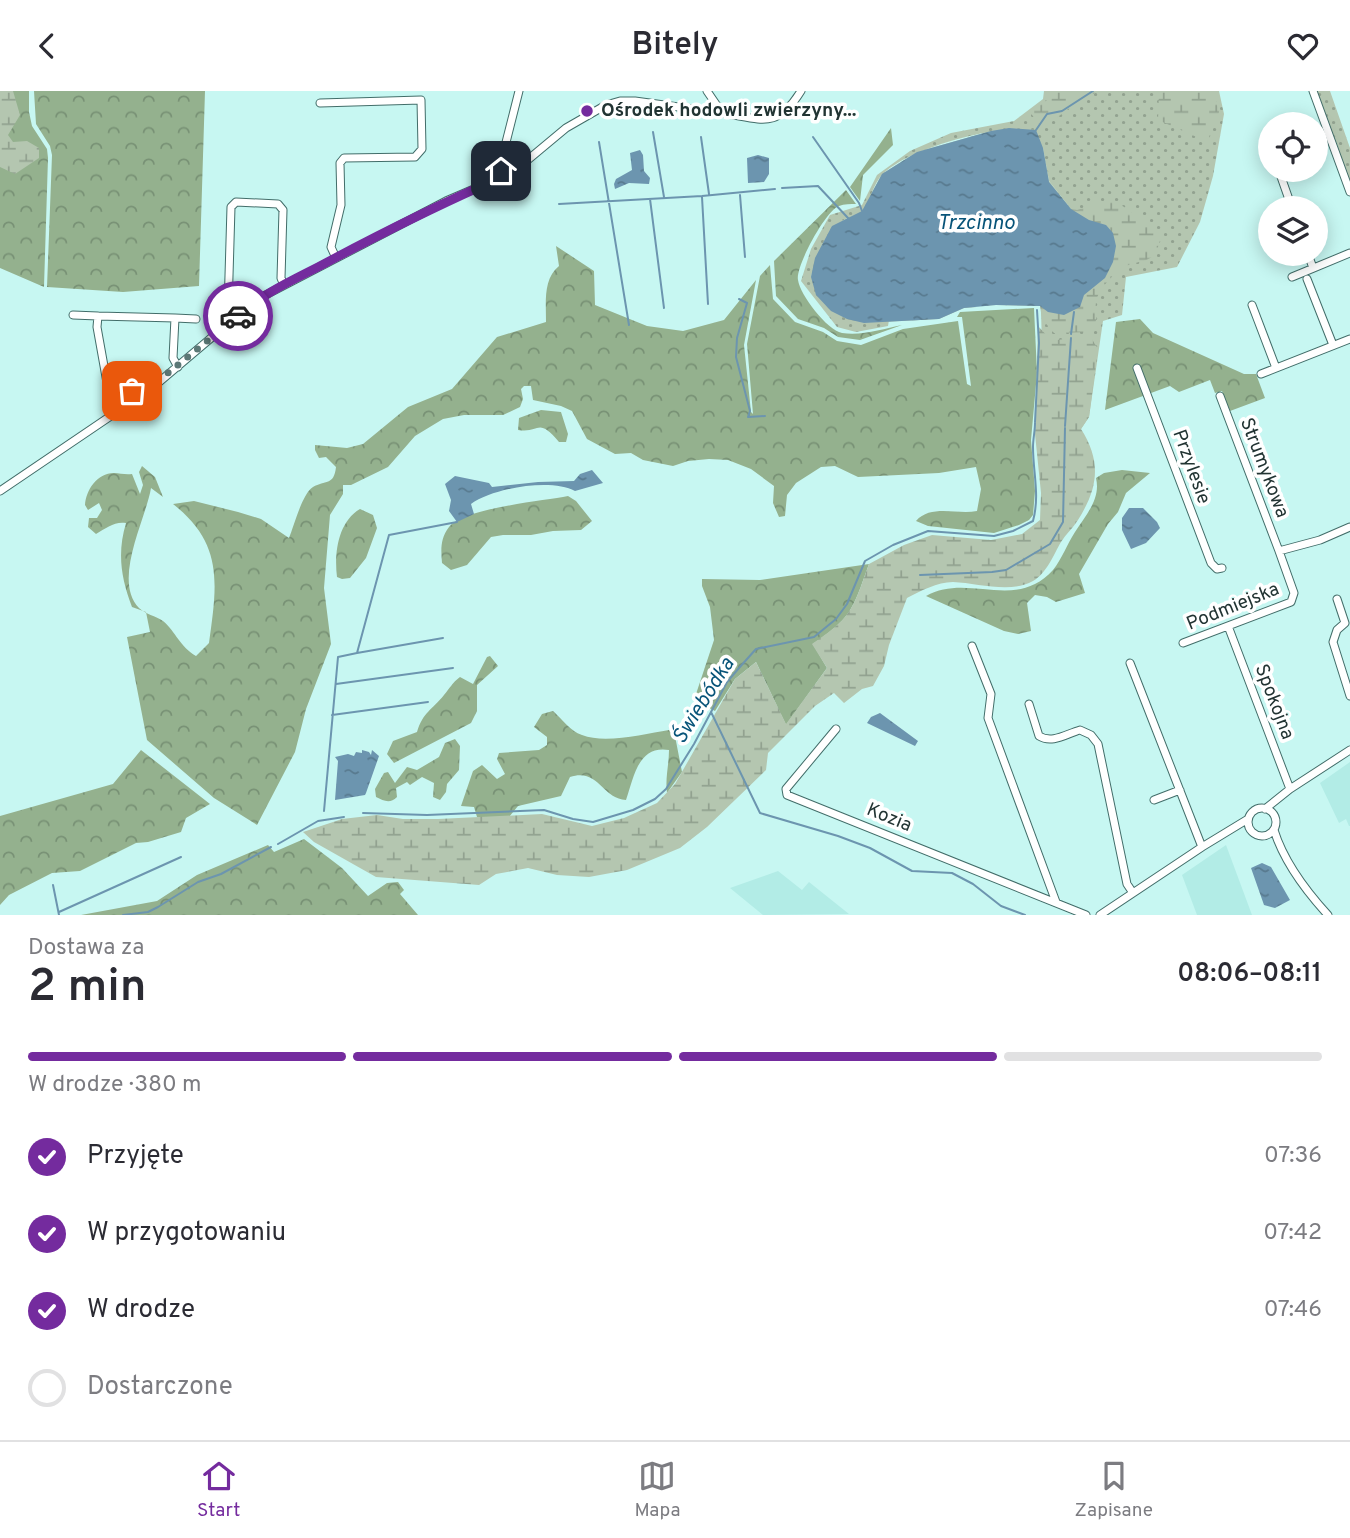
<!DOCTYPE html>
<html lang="pl">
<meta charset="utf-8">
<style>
:root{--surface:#fff;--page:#f2f2f3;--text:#2b2b33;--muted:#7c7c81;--line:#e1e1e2;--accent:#742b9e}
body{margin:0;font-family:Overpass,sans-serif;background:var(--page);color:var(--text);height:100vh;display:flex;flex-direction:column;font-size:26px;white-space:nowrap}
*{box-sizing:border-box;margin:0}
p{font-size:23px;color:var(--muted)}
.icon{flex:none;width:38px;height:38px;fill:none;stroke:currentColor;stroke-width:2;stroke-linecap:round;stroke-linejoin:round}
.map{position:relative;height:824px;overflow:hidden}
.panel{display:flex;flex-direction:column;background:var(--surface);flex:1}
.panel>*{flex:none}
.fabs{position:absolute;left:1258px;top:21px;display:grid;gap:14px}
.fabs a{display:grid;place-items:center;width:70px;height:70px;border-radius:50%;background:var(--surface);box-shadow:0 4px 18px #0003;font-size:35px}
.pin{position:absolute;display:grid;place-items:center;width:60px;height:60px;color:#fff;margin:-30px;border-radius:14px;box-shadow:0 4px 10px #0006}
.courier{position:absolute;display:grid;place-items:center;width:70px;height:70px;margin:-35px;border:5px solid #742b9e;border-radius:50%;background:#fff;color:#222;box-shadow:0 2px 9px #0007}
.overview em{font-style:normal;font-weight:600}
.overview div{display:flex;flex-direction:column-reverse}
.overview{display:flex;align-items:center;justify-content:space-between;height:119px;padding:0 28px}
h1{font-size:46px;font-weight:600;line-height:52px}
.bar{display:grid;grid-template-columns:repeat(4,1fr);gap:10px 7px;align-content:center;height:84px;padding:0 28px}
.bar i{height:9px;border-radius:5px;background:var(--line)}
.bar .on{background:var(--accent)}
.bar p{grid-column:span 4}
ol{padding:0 28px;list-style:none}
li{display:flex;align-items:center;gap:21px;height:77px}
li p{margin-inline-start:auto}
li .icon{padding:7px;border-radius:50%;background:var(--accent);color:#fff;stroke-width:4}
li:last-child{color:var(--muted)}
li i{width:38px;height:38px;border:4px solid var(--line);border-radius:50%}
header{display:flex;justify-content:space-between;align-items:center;height:91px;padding:0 28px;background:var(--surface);font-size:32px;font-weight:600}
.tab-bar{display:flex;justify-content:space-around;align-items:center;height:98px;border-top:2px solid var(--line);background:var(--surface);font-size:19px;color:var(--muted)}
.tab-bar a{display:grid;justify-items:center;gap:4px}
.tab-bar .on{color:var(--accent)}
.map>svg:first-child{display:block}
.built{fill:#b2ece6}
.grass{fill:url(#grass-dots)}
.forest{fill:url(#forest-crowns)}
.wetland{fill:url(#wetland-marsh)}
.water{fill:url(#water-ripples)}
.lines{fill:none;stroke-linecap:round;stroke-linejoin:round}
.stream{stroke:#6c95af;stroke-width:2}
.minor-casing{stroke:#426d69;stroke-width:9}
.minor{stroke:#fff;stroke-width:7}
.done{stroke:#5c7876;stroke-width:7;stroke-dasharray:0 12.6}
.route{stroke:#742b9e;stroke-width:9}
.poi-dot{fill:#742b9e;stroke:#fff;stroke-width:2.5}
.labels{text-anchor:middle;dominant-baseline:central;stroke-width:7;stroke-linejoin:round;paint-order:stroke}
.poi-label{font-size:19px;font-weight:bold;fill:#223433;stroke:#fff;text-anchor:start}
.street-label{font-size:19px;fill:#223433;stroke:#fff}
.water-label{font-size:21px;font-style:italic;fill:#085479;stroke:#fff}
</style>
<header><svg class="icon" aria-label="back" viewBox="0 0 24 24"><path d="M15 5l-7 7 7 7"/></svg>Bitely<svg class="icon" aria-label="heart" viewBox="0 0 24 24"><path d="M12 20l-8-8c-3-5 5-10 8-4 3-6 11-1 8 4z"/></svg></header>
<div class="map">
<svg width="1350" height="824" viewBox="0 0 1350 824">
<defs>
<pattern id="grass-dots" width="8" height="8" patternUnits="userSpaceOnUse" patternTransform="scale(1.75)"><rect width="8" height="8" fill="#b4c6b0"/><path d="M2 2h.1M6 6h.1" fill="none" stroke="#92a290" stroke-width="1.8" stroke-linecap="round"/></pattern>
<pattern id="forest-crowns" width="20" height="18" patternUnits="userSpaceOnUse" patternTransform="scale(1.75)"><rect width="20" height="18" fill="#94b18e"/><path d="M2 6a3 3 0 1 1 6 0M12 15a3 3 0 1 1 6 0" fill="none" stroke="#789175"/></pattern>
<pattern id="wetland-marsh" width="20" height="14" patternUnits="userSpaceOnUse" patternTransform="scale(1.75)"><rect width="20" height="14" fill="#b4c6b0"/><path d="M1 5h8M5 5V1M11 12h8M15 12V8" fill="none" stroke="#92a290"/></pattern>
<pattern id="water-ripples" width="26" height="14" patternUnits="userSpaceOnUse" patternTransform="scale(1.75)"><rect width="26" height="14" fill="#6c95af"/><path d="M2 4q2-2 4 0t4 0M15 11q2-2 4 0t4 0" fill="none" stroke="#587a8f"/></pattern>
</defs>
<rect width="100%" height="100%" fill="#c7f7f2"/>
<!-- built -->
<path class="built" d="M1350 671V735H1349L1346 728 1339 732 1320 692Z
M1226 754 1252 824H1197L1182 784Z
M778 780 802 799 809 791 849 823 763 824 730 797Z"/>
<!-- grass -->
<path class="grass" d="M1044 0H1219L1224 23 1213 85 1200 131 1177 176 1126 186 1122 224 1103 230 1089 326 1081 338 1042 254 1041 221 1071 118 1049 90 1043 57 1021 38C986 37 908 58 883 83 873 92 870 112 862 121 857 125 847 126 842 130 824 143 816 165 811 186L864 232 889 229 888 235 856 241 837 236 801 190 811 158 830 124 862 114 877 84 910 60 951 42 1014 30 1043 8Z
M1315 0H1330L1350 57V96L1337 53Z"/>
<!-- forest -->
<path class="forest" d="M0 0H29V21L32 35 47 58 48 67 44 196 0 177Z
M34 0H205L199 195 123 201 47 196 52 64 50 55 36 33Z
M891 37 893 54 863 84 860 110 850 96Z
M846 99 856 113C851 113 844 113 839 115 826 119 795 176 798 189 800 204 827 239 842 242 862 245 883 238 902 234L860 249 838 246 824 237 798 228 776 205 774 170Z
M556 155 594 180 595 214 647 235 683 240 724 229 756 189 744 254 751 321 753 323 747 253 760 185 770 174 773 208 795 231 823 241 837 250 861 254 903 238 958 230 967 293 971 295 962 226H957L960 221 1034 217 1037 282 1031 349 1035 400 1033 424 1029 429 1019 434 994 442 928 435 916 430C931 413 957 424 977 420L981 398 976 376 939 382 858 386 835 375 821 376 796 392 787 404 785 425 779 426 773 412 774 395 751 378 728 369 709 368 688 370 673 375 643 369 631 362 615 363 587 348 572 320 561 315 533 309 531 295H524L521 298 523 308 520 316 503 324H464L443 328 415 345 388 376 351 394H343V403L330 424 324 497 331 553 306 618 295 661 257 734 214 707 147 649 127 546 150 541 146 521 132 516C121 487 117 462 126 432 115 430 106 437 96 443L88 436 89 427H97L102 419 99 412 88 419 85 414C86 399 97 382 114 382 120 382 125 384 132 383L140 403 143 394 139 381 142 375 155 386 163 406 151 397C146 428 112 489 139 517 145 523 156 525 163 530 176 541 180 556 196 565L209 552C217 493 224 453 173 413L194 410 238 421 261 428 289 447C294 435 302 403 313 396 325 389 334 395 336 376L326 366 319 367 315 359V354L347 357 363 353 408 316 452 298 497 246 546 231C546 211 543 188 559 175Z
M1140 228 1153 242 1244 283H1256L1265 307 1230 320 1222 300 1215 302 1210 289 1179 301 1170 295 1105 319 1116 231Z
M541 319 561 321 568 343 566 351H559C537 325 540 343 518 339L519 327Z
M1122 379 1150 382 1126 402 1118 421 1108 433 1079 483 1085 502 1056 511 1047 506 1035 504 1027 512 1031 540 1018 543 1004 540 926 505C968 481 1015 521 1053 479 1062 468 1067 453 1075 441 1086 424 1101 408 1096 387L1104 382Z
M568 405 576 410 592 430 581 439 553 440 531 444H503L491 446 467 474 451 479 442 472C441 459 440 448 449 436 464 417 543 410 568 405Z
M360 418 373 424 377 437 366 467 350 487 342 488 337 486C334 462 338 431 360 418Z
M869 473C853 517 853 526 813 553L827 577 786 634 756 571 735 588 715 620 694 609 714 549 710 516 702 495V488L760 489Z
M490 565 498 575 477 594V620L471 632 394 672 387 663 393 650 417 641C423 621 432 619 444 604 450 597 452 592 460 586L473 593 487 566Z
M553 620C562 628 570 640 582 644 605 653 644 643 669 639L675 645 682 681 667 702C665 687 669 674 669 659 638 654 634 686 626 709 602 708 599 677 570 686L561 705 518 715 509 726H477L474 716 461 715 473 680 482 674 497 688 505 683 497 668 499 662 539 659 547 654V646L534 636 542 623Z
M455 648 460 655 459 679 447 693 446 701 440 709 433 706 434 692 422 686 410 694 407 691 396 697 397 706C390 713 384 710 376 706L375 698 384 682 388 681 395 692 407 676 417 679 439 666 445 652Z
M141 659 210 713 186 727 181 741 148 751 136 752 80 780 52 782 9 804 0 814V725L113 693Z
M304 748 342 777 368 805 387 792 398 791 404 799 400 803 418 824H81L157 810 197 784 268 754 274 761Z"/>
<!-- wetland -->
<path class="wetland" d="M0 0H13L20 24 8 44 13 51 27 50 39 57V67L15 83 0 76Z
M1050 0H1099L1080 9 1042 38 1030 21 1047 9Z
M1159 0H1214L1219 21 1208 51 1158 29Z
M1009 37 1036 39 1043 57 1049 90 1071 118 1077 119 1111 108 1129 119 1161 145C1154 180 1139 164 1118 180 1111 186 1097 201 1096 211 1094 227 1101 224 1090 241L1054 242 1042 228 1040 215 996 214 926 217 977 216 964 217 939 228 864 232 847 228 831 220 816 204 811 186 815 167 832 135 862 120 882 83 917 61 991 40Z
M1038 235 1049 247 1057 249 1090 245 1098 258 1089 326 1081 338C1102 371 1098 397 1078 429 1073 437 1066 443 1061 451 1054 463 1047 482 1033 490 1010 503 978 492 953 491 937 491 921 500 907 507L889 554 884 575 873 595 862 598 844 612 834 602 815 615 768 662 766 679 707 736 680 757 627 779 589 786 557 784 528 777 496 783 479 794 376 786 314 751 303 741 342 728 377 724 403 728H438L542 723 592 735 624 727 657 712 675 693 735 588 756 571 786 633 827 577 812 553C853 526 853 517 869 473L904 454 932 444 991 449 1022 443 1040 429 1041 402 1035 343Z"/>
<!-- water -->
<path class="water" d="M1009 37 1036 39 1043 57 1049 91 1071 118 1089 129 1106 134 1113 142 1116 155 1113 171 1105 187 1084 204 1080 216 1064 224 1048 221 1040 215 996 214 964 217 939 228 864 232 847 228 831 220 816 204 811 186 815 167 824 150 832 135 862 120 882 83 917 61 991 40Z
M640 59 643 64 644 80 650 87 649 93 629 92 615 98 614 93 616 88 632 79 630 62Z
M758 64 769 67V83L764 91 748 92 747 67Z
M592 379 603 392 575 400C551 387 493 397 471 413L474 423 457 431 449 420 451 409 445 393 455 385 489 392 492 396 538 391 574 390 580 383Z
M1129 417H1143L1157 431 1160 437 1146 452 1131 458 1122 439V427Z
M880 622 918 650 915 655 867 632 871 626Z
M362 659 369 661 371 664 372 659 379 665 366 702 365 704 335 709 338 670 335 666 348 663 354 665 356 661 362 662Z
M1262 772 1271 776 1290 809 1275 817 1264 814 1251 777Z"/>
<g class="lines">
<!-- stream -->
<path class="stream" d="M1036 39 1047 23 1062 20 1093 0
M653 41 664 106
M701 46 709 103
M813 46 859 112 862 120
M599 51 629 234
M782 97 818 95 848 127
M740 104 745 166
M702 106 708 213
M650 108 664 217
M559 113 702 105 775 98
M739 208 747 212 737 247 736 266 750 320 748 326 765 325
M1071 243 1074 221
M1035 331 1039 252 1037 219
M1065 335 1071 247
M920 484 992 481 1006 479 1050 453 1063 431 1065 337
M357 562 443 547
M336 593 453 577
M711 621 760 722 838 745 870 757 912 780 952 782 973 793 1001 815 1025 824
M332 624 428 611
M324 720 338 566 357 562 389 444 457 431
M363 722 427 724 544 719 573 728 593 731 633 719 655 708 666 698 694 653 727 591 739 577 756 558 814 546 836 528 847 513 865 470 893 454 928 440 994 445 1013 440 1033 430C1040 404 1033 382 1033 356 1033 348 1035 340 1035 332
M278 753 318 730 344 726
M53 794 59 824
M59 821 181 766
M123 824 148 821 158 816 198 791 221 783 271 756"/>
<!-- minor casing -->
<g class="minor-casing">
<path id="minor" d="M707 0 722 22C762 28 777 39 801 0
M1313 0 1350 101
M320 12 421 9 422 58 415 66 344 67 340 72 341 114 331 156 336 167
M1279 80 1292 117
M502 86 501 71 519 0
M1308 163 1313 177
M1292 186 1350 162
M1307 188 1333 254
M1252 214 1276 277
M73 224 98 225 97 236 111 314 115 323
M98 225 175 227 173 267 178 276
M175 227 196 228
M232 230 228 219 231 116 236 111 278 113 283 119 281 187 284 194
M1137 277 1211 472 1217 478 1222 477
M129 280 132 300 136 308
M1261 283 1350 248
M1220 305 1279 460
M0 400 152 297 256 209 446 110 502 86 524 72 566 37 606 14 620 10H635L722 22
M1337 508 1345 532 1337 539 1333 551 1350 605
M1228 535 1290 698
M1183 552 1291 511 1294 502 1279 460 1320 449 1350 436
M972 555 991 603 988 627 1056 811
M1130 572 1202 756
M1029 613 1039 645C1052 653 1066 643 1080 639L1091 644 1098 653 1127 793 1133 802
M836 638 786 698 787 704 1086 824
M1154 709 1180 699
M1248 731a14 14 0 1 1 28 0a14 14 0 1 1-28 0Z
M1265 718 1290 698 1350 659
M1274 739C1284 771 1306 800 1328 824
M1100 824 1202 756 1248 728"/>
</g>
<!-- minor -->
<use href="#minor" class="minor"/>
</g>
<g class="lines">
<!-- done -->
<path class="done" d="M132 300 136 308 238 225"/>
<!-- route -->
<path class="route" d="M238 225C262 203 291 190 320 175 380 143 440 113 502 86L501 80"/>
</g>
<!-- markers -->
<circle class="poi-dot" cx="587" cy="20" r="7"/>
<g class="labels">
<!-- poi labels -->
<g class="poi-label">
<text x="601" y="20">Ośrodek hodowli zwierzyny...</text>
</g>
<!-- street labels -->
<g class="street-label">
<text transform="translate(1191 376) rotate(70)">Przylesie</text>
<text transform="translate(1264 377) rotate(69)">Strumykowa</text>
<text transform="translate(1233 516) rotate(-22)">Podmiejska</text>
<text transform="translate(1274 611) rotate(69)">Spokojna</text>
<text transform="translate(889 727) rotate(22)">Kozia</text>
</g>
<!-- water labels -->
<g class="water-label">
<text x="976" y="132">Trzcinno</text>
<text transform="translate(704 610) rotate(-58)">Świebódka</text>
</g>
</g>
</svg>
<div class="fabs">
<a><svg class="icon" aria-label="locate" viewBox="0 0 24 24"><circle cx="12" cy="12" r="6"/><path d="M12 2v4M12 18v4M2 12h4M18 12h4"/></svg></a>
<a><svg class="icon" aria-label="layers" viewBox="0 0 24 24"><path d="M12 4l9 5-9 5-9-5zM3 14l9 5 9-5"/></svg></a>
</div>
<div class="pin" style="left:132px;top:300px;background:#ea580c"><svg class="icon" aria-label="bag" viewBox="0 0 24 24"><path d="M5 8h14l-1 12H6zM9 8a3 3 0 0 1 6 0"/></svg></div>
<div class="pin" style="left:501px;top:80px;background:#1f2937"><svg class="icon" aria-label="home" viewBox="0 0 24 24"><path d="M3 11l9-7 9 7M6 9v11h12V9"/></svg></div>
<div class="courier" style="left:238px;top:225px"><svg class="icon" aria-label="car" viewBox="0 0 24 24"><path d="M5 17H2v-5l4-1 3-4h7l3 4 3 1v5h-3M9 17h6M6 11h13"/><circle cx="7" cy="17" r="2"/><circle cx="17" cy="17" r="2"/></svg></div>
</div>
<section class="panel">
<div class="overview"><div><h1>2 min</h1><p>Dostawa za</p></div><em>08:06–08:11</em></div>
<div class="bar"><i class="on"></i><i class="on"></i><i class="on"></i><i></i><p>W drodze · 380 m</p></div>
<ol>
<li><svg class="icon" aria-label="check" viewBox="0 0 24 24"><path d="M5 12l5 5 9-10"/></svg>Przyjęte<p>07:36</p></li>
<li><svg class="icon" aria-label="check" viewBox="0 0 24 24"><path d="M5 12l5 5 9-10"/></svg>W przygotowaniu<p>07:42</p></li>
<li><svg class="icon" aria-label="check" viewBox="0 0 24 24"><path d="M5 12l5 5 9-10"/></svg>W drodze<p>07:46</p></li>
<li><i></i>Dostarczone</li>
</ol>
</section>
<nav class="tab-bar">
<a class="on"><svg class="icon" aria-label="home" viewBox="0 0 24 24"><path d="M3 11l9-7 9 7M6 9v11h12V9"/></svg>Start</a>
<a><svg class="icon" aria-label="map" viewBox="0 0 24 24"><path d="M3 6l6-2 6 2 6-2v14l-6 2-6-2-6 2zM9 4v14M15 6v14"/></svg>Mapa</a>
<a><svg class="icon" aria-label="saved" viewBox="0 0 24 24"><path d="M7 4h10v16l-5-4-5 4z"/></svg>Zapisane</a>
</nav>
